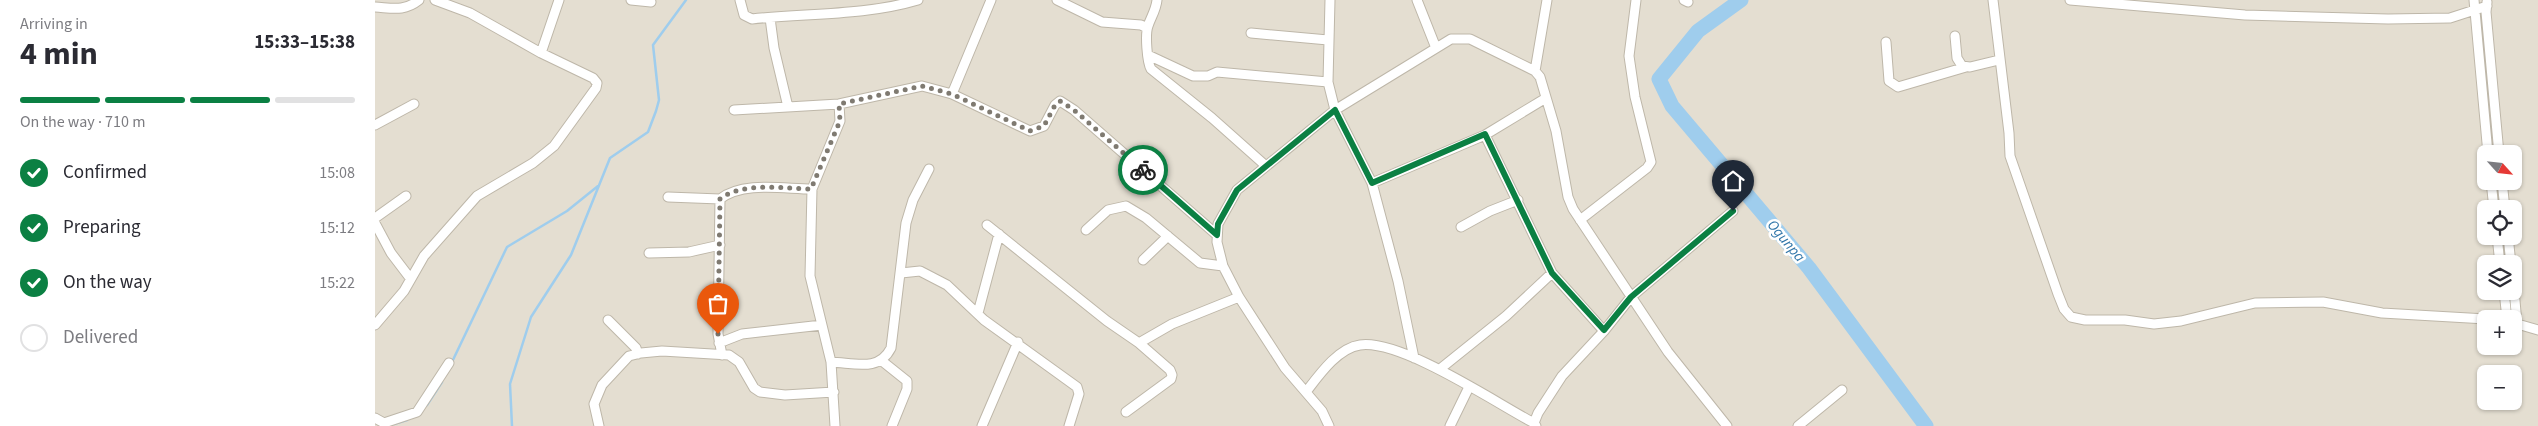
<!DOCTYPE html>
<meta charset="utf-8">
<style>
:root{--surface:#fff;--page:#f2f2f3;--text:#2b2b33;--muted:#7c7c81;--line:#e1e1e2;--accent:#0b8043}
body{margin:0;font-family:"Source Sans 3",sans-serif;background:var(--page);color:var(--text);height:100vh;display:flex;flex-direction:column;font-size:19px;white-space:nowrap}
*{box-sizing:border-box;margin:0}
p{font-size:16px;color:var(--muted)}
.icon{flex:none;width:28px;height:28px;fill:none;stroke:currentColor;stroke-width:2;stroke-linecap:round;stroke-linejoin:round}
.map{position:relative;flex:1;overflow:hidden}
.side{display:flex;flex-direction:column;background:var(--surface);width:375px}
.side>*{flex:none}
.needle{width:32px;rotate:117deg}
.fabs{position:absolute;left:2102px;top:145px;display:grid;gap:10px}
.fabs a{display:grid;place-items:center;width:45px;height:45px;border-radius:8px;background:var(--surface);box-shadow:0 1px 4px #0004;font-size:25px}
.pin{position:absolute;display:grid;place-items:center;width:42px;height:42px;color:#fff;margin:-51px -21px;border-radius:50% 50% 50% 0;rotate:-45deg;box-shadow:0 0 5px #0007}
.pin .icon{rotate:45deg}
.courier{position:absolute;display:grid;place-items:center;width:50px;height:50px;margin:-25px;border:4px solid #0b8043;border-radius:50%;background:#fff;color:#222;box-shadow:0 1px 6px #0007}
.summary em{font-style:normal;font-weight:700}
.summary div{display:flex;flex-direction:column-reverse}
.summary{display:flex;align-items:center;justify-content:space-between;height:85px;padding:0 20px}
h1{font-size:32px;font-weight:700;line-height:38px}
.bar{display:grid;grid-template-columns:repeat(4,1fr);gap:8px 5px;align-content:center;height:60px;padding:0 20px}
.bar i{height:6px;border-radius:4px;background:var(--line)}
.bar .current{background:var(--accent)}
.bar p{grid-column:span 4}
ol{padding:0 20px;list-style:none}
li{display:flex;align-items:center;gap:15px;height:55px}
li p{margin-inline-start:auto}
li .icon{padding:5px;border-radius:50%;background:var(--accent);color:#fff;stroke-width:4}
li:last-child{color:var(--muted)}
li i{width:28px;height:28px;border:2px solid var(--line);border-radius:50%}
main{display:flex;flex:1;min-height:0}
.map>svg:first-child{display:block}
.residential{fill:#e4ded1;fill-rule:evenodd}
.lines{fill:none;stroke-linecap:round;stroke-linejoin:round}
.stream{stroke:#9fcded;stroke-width:2.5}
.river{stroke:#9fcded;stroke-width:15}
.minor-casing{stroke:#beb7a9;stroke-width:11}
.minor{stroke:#fff;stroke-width:9}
.done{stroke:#7f7a71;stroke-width:5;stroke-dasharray:0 9}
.route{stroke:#0b8043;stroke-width:6}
.labels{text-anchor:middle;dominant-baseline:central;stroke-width:5;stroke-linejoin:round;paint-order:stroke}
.water-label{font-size:15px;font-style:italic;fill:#3176a9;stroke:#fff}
</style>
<main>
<section class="side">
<div class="summary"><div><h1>4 min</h1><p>Arriving in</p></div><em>15:33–15:38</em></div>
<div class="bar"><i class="current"></i><i class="current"></i><i class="current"></i><i></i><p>On the way · 710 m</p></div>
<ol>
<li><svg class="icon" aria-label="check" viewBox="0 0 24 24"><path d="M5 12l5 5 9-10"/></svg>Confirmed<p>15:08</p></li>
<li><svg class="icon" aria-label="check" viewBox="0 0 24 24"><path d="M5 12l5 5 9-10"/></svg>Preparing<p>15:12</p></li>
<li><svg class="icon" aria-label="check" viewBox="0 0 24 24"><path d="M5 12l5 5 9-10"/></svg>On the way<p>15:22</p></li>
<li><i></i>Delivered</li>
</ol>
</section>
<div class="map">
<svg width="2163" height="426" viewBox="0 0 2163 426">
<rect width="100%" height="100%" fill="#f1ece3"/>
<!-- residential -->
<path class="residential" d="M0 0H2163V426H0ZM2111 154H2139V181H2111ZM2111 209H2139V236H2111ZM2111 264H2139V291H2111ZM2111 319H2139V346H2111ZM2111 374H2139V401H2111Z"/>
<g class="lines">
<!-- stream -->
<path class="stream" d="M77 362 132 247 192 211 223 186
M52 405 67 382
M19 424 32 420
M137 426 135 384 156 317 196 255 235 158 273 132 281 111 284 100 278 45 311 0"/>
<!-- river -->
<path class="river" d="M1366 0 1323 31 1284 79 1297 106 1434 268 1551 426"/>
<!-- minor casing -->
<g class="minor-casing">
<path id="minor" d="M256 0 276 2
M365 0 369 15 377 19C432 13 489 16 543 0
M682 0 727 22 766 25 772 28
M782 0C781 10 776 17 773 26 770 34 772 62 776 69L837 118 891 166
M955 0 953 82 960 110 997 183 1023 281 1039 358
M1042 0 1061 48
M1309 0 1313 2
M1618 0 1634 133 1635 156 1683 294 1689 309 1696 317 1710 320H1750L1779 324 1806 321 1880 303 1948 302 2007 313 2111 319
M1695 0 1870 15 2013 19 2075 18 2112 6
M2099 0 2113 154
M2112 2 2111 12 2124 154
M0 7C17 8 29 12 44 0
M395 18 399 48 413 107
M876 33 953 40
M1580 36 1582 58 1587 66 1595 67 1624 60
M1511 42 1514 81 1523 87 1591 67
M166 53 184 0
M773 55 818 76H833L842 72 953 82
M1160 71 1172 0
M577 94 616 0
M359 110 464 104 547 86 577 94 655 131 669 126 680 105 685 101 699 110 842 235
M0 125 39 104
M1110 135 1177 273 1229 331
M2116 181 2119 209
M2127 181 2130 209
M997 183 1110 135 1171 98
M293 197 345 199 343 334 347 355
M345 199C368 181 409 189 437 189
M0 218 31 196
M1205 220 1272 168 1276 162 1260 97 1254 56 1261 0
M0 223 16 253 35 278
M612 225 732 321 764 343 795 370 797 375 796 379 751 412
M1086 227 1115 211 1143 200
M711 230 733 210 751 206 771 218 825 263 848 266
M2122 236 2125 264
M2133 236 2136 264
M274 253 314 252 345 245
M768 260 793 236
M526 273 545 271 572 285 609 320 702 387 704 394 694 426
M2139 290 2142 323
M2129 291 2132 319
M603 313 624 234
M233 320 261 348 263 354
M2139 323 2163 330
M0 325 29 291 49 256 102 196 158 163 179 146 221 88 222 83 218 78 166 53 95 13 60 0
M344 343 367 334 447 325
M764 343 797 324 864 297
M507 361 532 381V389L517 426
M456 362C480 363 504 372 516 348L531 223 538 200 554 169
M1065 369 1131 316 1177 273
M931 392C944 375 963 348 985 345 1026 339 1121 403 1159 423
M0 418 9 423 42 412 74 363
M224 426 219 404 227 385 254 356 266 353 287 351 354 355 364 362 379 388 385 392 410 395 459 392
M460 426 456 362 435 276 437 189 465 121 464 104
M607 426 643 342
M954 426 947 411 910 368 864 297 848 266 842 242 843 224 862 190 960 110 1076 39H1095L1160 71 1165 77 1181 131 1193 197 1198 209 1293 352 1352 426
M1075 426 1094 387
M1161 426 1159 423 1163 413 1187 376 1229 331 1256 297 1358 211
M1423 426 1467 390"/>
</g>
<!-- minor -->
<use href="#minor" class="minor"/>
</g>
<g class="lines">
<!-- done -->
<path class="done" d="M343 334 345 199C368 181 409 189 436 189L465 121 464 104 547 86 577 94 655 131 669 126 680 105 685 101 699 110 768 170"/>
<!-- route -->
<path class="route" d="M768 170 842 235 843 224 862 190 960 110 997 183 1110 134 1177 273 1229 330 1256 297 1358 211"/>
</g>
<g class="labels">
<!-- water labels -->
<g class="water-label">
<text transform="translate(1411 241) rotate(50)">Ogunpa</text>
</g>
</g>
</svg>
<div class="fabs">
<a><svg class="needle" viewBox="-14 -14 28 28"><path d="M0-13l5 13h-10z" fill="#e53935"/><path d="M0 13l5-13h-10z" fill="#7c7c81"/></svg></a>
<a><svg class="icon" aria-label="locate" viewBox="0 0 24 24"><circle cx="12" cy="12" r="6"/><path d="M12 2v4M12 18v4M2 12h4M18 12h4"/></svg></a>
<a><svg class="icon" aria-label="layers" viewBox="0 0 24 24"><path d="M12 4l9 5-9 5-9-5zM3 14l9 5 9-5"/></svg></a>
<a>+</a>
<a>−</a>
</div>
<div class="pin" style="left:343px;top:334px;background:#ea580c"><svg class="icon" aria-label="bag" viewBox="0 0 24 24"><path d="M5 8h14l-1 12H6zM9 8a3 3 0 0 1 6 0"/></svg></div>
<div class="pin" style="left:1358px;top:211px;background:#1f2937"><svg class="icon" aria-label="home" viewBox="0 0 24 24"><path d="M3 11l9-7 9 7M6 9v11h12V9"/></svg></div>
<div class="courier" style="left:768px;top:170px"><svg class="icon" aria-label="bike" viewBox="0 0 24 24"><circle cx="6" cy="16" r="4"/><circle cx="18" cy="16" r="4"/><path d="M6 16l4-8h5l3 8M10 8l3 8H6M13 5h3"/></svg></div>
</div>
</main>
